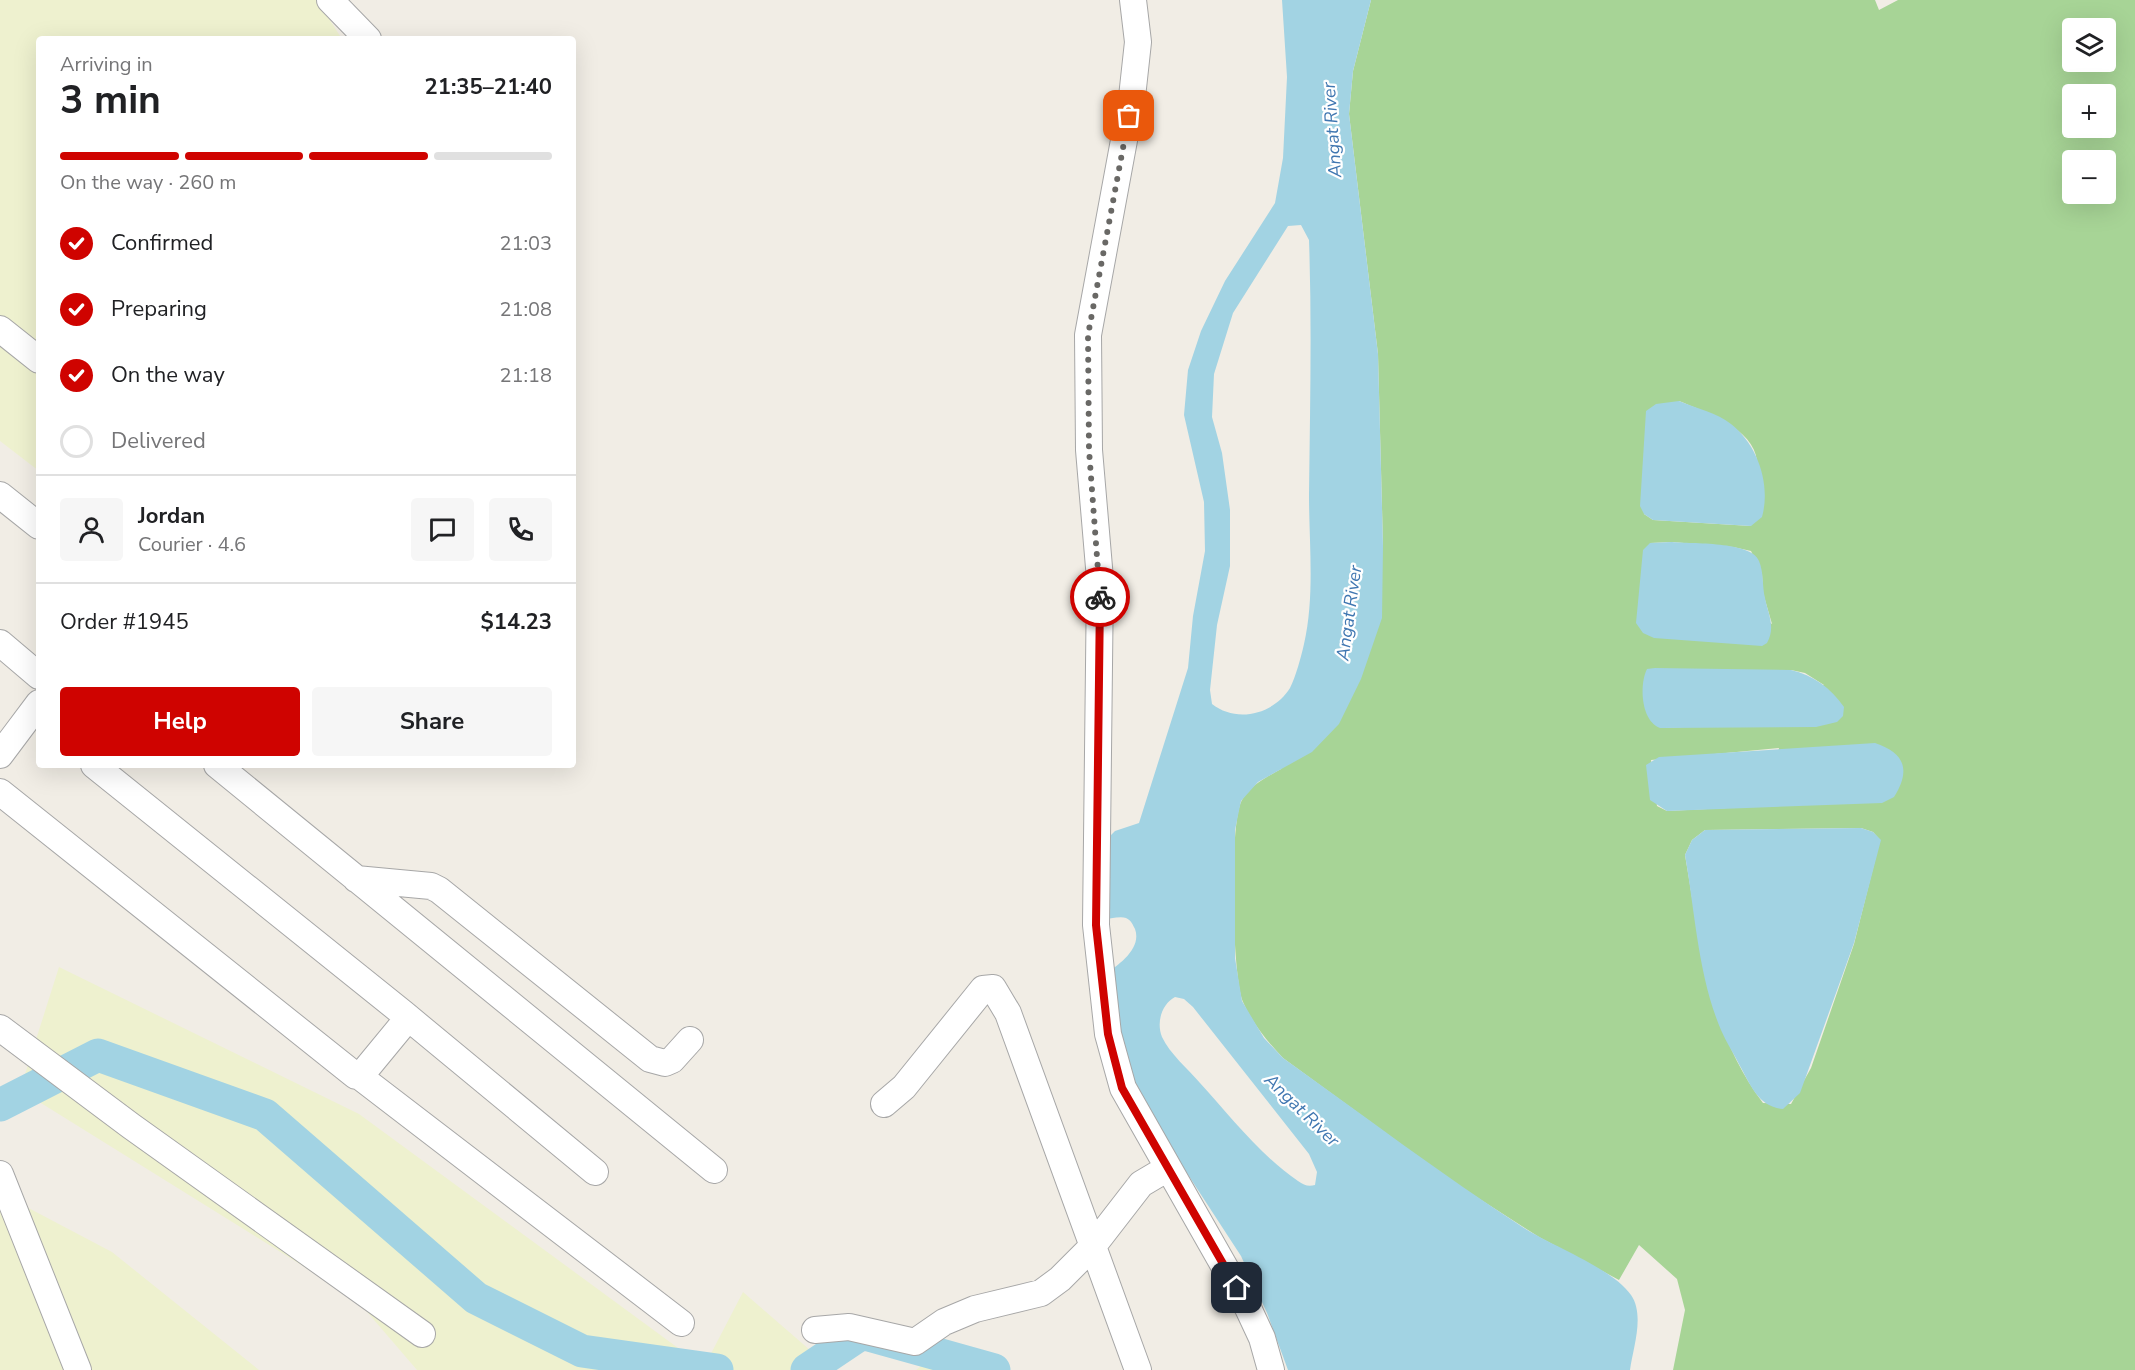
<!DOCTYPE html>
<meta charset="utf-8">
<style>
:root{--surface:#fff;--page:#f6f6f6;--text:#202124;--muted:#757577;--line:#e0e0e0;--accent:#cf0300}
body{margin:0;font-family:"Nunito Sans",sans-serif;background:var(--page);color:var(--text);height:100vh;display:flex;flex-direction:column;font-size:22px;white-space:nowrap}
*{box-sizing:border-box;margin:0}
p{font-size:20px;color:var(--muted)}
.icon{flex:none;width:33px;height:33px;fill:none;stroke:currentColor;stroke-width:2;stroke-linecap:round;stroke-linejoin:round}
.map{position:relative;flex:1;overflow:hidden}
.panel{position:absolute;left:36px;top:36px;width:540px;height:732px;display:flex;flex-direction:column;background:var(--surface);border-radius:6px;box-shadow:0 6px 24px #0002}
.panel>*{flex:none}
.fabs{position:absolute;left:2062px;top:18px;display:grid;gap:12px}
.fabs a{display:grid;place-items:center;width:54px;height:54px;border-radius:6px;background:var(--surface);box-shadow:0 6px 24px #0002;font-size:30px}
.pin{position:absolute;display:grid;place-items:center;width:51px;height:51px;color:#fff;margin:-26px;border-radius:12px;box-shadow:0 3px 9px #0006}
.courier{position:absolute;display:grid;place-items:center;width:60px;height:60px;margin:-30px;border:4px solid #cf0300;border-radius:50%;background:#fff;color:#222;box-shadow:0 2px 8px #0007}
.overview em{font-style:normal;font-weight:700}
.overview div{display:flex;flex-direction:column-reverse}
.overview{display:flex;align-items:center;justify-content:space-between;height:102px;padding:0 24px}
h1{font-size:39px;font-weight:700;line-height:45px}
.bar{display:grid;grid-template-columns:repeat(4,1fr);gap:9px 6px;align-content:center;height:72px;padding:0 24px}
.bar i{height:8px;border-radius:4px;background:var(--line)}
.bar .current{background:var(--accent)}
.bar p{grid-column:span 4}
.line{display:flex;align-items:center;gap:15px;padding:0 24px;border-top:2px solid var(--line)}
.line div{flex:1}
.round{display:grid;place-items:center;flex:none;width:63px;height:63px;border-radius:6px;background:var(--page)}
ol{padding:0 24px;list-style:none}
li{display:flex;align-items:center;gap:18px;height:66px}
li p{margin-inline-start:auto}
li .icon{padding:6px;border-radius:50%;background:var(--accent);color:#fff;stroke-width:4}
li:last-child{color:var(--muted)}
li i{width:33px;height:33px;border:3px solid var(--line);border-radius:50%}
.cta{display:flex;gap:12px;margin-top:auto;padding:12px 24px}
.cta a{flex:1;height:69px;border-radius:6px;background:var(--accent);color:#fff;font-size:24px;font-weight:700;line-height:69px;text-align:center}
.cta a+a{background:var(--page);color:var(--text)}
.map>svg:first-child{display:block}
.farmland{fill:#eef1cf}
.forest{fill:#a7d496;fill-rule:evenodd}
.water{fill:#a2d3e3;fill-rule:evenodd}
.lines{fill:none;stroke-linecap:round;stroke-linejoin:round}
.river{stroke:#a2d3e3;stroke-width:33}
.minor-casing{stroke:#a7a7a7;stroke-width:28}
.minor{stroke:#fff;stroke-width:26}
.done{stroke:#696865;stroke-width:6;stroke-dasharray:0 10.8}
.route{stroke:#cf0300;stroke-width:8}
.labels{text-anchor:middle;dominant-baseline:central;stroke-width:4.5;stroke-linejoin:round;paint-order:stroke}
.water-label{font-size:18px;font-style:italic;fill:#4077b1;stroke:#fff}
</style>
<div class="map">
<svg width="2135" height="1370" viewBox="0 0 2135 1370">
<rect width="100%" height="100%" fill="#f1ede5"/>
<!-- farmland -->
<path class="farmland" d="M0 0H317L342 39H39V471L0 441Z
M59 967 359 1114 704 1367 743 1292 833 1370H417L356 1299 20 1090Z
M0 1193 112 1252 259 1370H0Z
M946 1348 969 1370H916Z"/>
<!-- forest -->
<path class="forest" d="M1371 0H1875L1879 10 1898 0H2135V1370H1673L1685 1310 1677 1279 1639 1245 1619 1280 1539 1237 1450 1180 1283 1058C1267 1041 1252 1023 1243 1002 1232 977 1229 821 1242 800 1250 785 1267 777 1281 769L1383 546 1378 354 1349 114 1353 71ZM2073 28H2106V62H2073ZM2073 94H2106V128H2073ZM2073 160H2106V194H2073ZM1679 401C1705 412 1754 428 1757 461 1758 482 1753 505 1751 526L1653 520 1644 514ZM1672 542 1733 547 1751 551 1762 574 1763 593 1772 624 1650 543ZM1791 670 1805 673 1824 685 1684 727 1660 728ZM1779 748 1768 806 1667 811 1657 806 1651 760ZM1861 828 1873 832 1880 840 1854 944 1811 1068 1791 1104 1763 1103C1708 1030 1700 942 1685 855L1692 840 1705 830Z"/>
<!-- water -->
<path class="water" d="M1282 0H1371L1353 71 1349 114 1378 354 1383 546 1382 618 1361 679 1339 724 1312 752 1258 782 1241 801 1235 830V958L1242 1001 1264 1038 1283 1058C1363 1115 1441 1174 1524 1228 1554 1247 1612 1268 1631 1295 1645 1315 1633 1348 1630 1370H1288L1267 1313 1241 1256 1166 1141 1119 1054 1106 973C1119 965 1142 948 1135 929 1133 925 1131 920 1126 918 1120 916 1109 919 1102 920L1103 843 1115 831 1139 823 1188 668 1193 616 1205 551 1204 502 1184 415 1188 370 1201 331 1225 281 1275 203 1283 158 1287 77ZM1301 225 1309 240C1312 325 1310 410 1309 495 1309 544 1315 596 1304 644 1301 657 1296 676 1290 688 1273 715 1236 723 1212 704L1210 690 1217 625 1230 566V510L1222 453 1212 417 1214 374 1233 313 1288 226ZM1175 997 1184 999 1193 1007 1309 1154 1317 1172 1315 1185C1308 1187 1304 1185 1298 1181 1260 1155 1230 1116 1200 1083 1188 1069 1170 1054 1162 1037 1156 1022 1162 1004 1175 997Z
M1679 401C1695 408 1718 413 1731 424 1758 445 1771 485 1762 517L1751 526 1653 520 1644 514 1640 506 1646 411 1656 404Z
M1672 542C1691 544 1752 541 1759 561 1764 573 1762 586 1765 598 1768 614 1776 627 1767 643L1762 646 1654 638 1643 633 1636 623 1643 550 1650 543Z
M1655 668 1791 670C1813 675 1831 688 1844 707L1843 716 1837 722 1816 727 1660 728C1641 721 1639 685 1647 669Z
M1875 743C1905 753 1911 770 1894 797L1882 803 1667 811 1650 800 1646 765 1659 757Z
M1861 828 1873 832 1881 840 1854 943 1800 1093 1783 1109C1759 1107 1751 1086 1740 1066 1734 1054 1726 1042 1721 1030 1698 976 1695 912 1685 855L1692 840 1705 830Z"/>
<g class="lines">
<!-- river -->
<path class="river" d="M0 1105 98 1055 265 1115 476 1298 582 1351 717 1370
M807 1370 862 1333 994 1370"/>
<!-- minor casing -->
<g class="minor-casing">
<path id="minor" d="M330 0 368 39
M1133 0 1138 42 1132 97 1088 335 1089 450 1100 579 1096 925 1108 1034 1123 1088 1248 1308 1262 1338 1271 1370
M0 329 39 360
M0 495 39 526
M0 643 39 676
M0 755 39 703
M94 765 404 1014 595 1172
M217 765 714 1170
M0 792 356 1076 362 1074 404 1023V1014
M356 879 431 886 439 890 650 1059 665 1063 672 1060 690 1040
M0 1028 131 1126 422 1334
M359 1076 681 1323
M884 1104 904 1087 983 989 993 988 1008 1013 1138 1370
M0 1174 78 1370
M815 1330 849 1327 915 1342 944 1322 975 1309 1041 1293 1060 1279 1093 1246 1141 1184 1168 1168"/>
</g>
<!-- minor -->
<use href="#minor" class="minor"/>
</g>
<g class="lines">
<!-- done -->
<path class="done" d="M1100 597 1089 450 1088 335 1129 116"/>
<!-- route -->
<path class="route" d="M1100 597 1096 925 1108 1034 1122 1088 1237 1288"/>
</g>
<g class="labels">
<!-- water labels -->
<g class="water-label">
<text transform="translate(1332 130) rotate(-94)">Angat River</text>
<text transform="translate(1349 613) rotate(-82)">Angat River</text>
<text transform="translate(1302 1110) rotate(44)">Angat River</text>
</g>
</g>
</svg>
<div class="fabs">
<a><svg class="icon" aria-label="layers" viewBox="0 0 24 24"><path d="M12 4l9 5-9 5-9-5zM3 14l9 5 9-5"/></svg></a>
<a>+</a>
<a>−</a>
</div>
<div class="pin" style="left:1129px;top:116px;background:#ea580c"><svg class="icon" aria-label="bag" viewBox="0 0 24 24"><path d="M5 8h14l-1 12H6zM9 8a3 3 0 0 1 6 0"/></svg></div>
<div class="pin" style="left:1237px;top:1288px;background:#1f2937"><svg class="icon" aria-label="home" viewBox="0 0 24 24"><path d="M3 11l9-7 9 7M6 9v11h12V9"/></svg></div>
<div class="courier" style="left:1100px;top:597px"><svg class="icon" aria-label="bike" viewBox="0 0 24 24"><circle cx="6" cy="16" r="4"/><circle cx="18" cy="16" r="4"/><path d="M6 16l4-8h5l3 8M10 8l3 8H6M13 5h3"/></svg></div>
<section class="panel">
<div class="overview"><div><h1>3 min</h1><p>Arriving in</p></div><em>21:35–21:40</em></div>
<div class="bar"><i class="current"></i><i class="current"></i><i class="current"></i><i></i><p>On the way · 260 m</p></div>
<ol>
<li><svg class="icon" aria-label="check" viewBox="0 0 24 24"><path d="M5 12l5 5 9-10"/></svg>Confirmed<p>21:03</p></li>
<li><svg class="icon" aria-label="check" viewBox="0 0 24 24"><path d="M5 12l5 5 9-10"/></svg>Preparing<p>21:08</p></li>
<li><svg class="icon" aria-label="check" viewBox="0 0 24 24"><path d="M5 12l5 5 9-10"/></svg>On the way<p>21:18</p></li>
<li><i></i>Delivered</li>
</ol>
<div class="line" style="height:108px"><a class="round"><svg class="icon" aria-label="person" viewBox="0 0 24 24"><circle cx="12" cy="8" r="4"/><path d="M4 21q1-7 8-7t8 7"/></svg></a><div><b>Jordan</b><p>Courier · 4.6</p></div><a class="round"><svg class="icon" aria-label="chat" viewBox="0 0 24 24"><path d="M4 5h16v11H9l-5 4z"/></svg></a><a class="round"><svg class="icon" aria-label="phone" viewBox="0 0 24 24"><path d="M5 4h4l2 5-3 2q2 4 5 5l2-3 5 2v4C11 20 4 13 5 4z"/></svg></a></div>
<div class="line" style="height:78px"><div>Order #1945</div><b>$14.23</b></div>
<div class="cta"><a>Help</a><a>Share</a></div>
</section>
</div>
